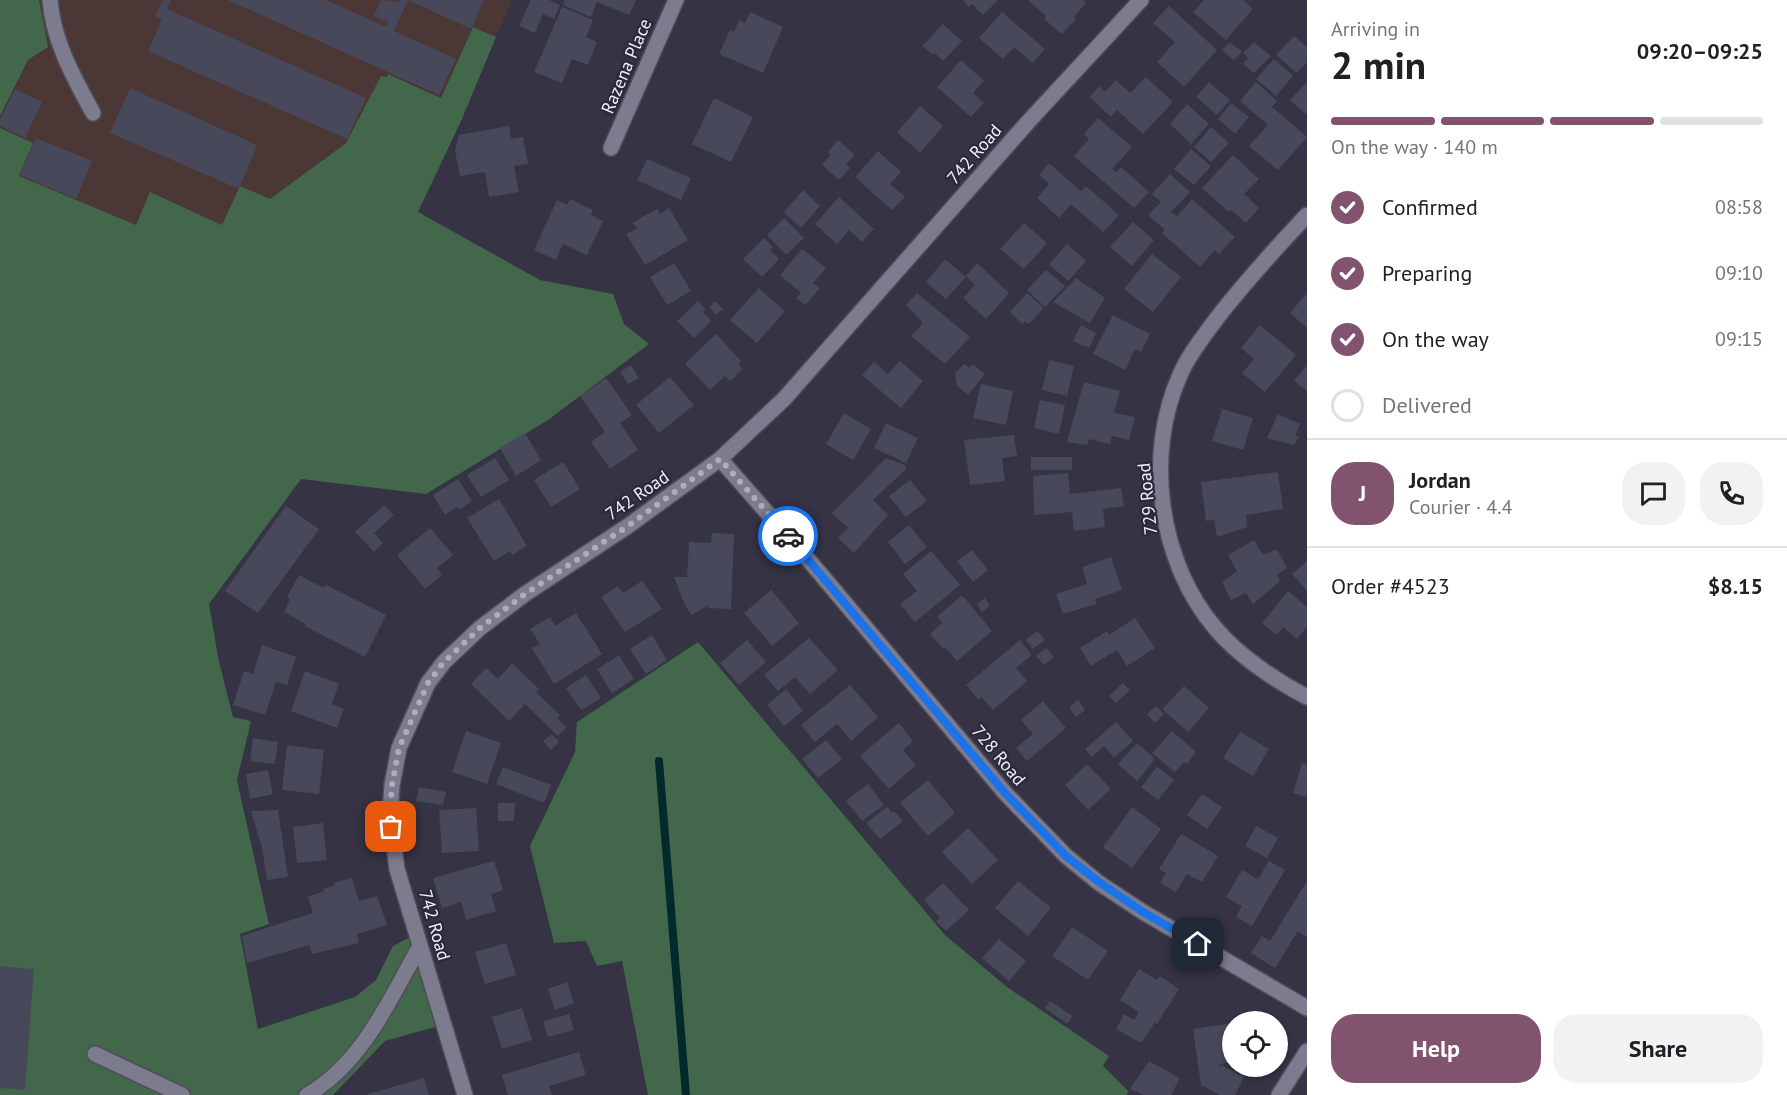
<!DOCTYPE html>
<meta charset="utf-8">
<style>
:root{--surface:#fff;--page:#f2f2f2;--text:#202124;--muted:#757577;--line:#e0e0e0;--accent:#81536f}
body{margin:0;font-family:"PT Sans",sans-serif;background:var(--page);color:var(--text);height:100vh;display:flex;flex-direction:column;font-size:22px;white-space:nowrap}
*{box-sizing:border-box;margin:0}
p{font-size:20px;color:var(--muted)}
.icon{flex:none;width:33px;height:33px;fill:none;stroke:currentColor;stroke-width:2;stroke-linecap:round;stroke-linejoin:round}
.map{position:relative;flex:1;overflow:hidden}
.details{display:flex;flex-direction:column;background:var(--surface);width:480px}
.details>*{flex:none}
.fabs{position:absolute;left:1222px;top:1011px;display:grid;gap:12px}
.fabs a{display:grid;place-items:center;width:66px;height:66px;border-radius:50%;background:var(--surface);box-shadow:0 2px 4px #0004;font-size:30px}
.pin{position:absolute;display:grid;place-items:center;width:51px;height:51px;color:#fff;margin:-26px;border-radius:12px;box-shadow:0 3px 9px #0006}
.courier{position:absolute;display:grid;place-items:center;width:60px;height:60px;margin:-30px;border:4px solid #1a73e8;border-radius:50%;background:#fff;color:#222;box-shadow:0 2px 8px #0007}
.headline em{font-style:normal;font-weight:600}
.headline div{display:flex;flex-direction:column-reverse}
.headline{display:flex;align-items:center;justify-content:space-between;height:102px;padding:0 24px}
h1{font-size:39px;font-weight:600;line-height:45px}
.bar{display:grid;grid-template-columns:repeat(4,1fr);gap:9px 6px;align-content:center;height:72px;padding:0 24px}
.bar i{height:8px;border-radius:4px;background:var(--line)}
.bar .current{background:var(--accent)}
.bar p{grid-column:span 4}
.line{display:flex;align-items:center;gap:15px;padding:0 24px;border-top:2px solid var(--line)}
.line div{flex:1}
.round{display:grid;place-items:center;flex:none;width:63px;height:63px;border-radius:24px;background:var(--page)}
ol{padding:0 24px;list-style:none}
li{display:flex;align-items:center;gap:18px;height:66px}
li p{margin-inline-start:auto}
li .icon{padding:6px;border-radius:50%;background:var(--accent);color:#fff;stroke-width:4}
li:last-child{color:var(--muted)}
li i{width:33px;height:33px;border:3px solid var(--line);border-radius:50%}
.action{display:flex;gap:12px;margin-top:auto;padding:12px 24px}
.action a{flex:1;height:69px;border-radius:24px;background:var(--accent);color:#fff;font-size:24px;font-weight:600;line-height:69px;text-align:center}
.action a+a{background:var(--page);color:var(--text)}
main{display:flex;flex:1;min-height:0}
.map>svg:first-child{display:block}
.education{fill:#4c3737}
.grass{fill:#42674a}
.lines{fill:none;stroke-linecap:round;stroke-linejoin:round}
.stream{stroke:#012a2c;stroke-width:8}
.building{fill:#47495a}
.minor-casing{stroke:#504e5c;stroke-width:18}
.minor{stroke:#7d7b8e;stroke-width:15}
.done{stroke:#afadba;stroke-width:6;stroke-dasharray:0 10.8}
.route{stroke:#1a73e8;stroke-width:8}
.labels{text-anchor:middle;dominant-baseline:central;stroke-width:4.5;stroke-linejoin:round;paint-order:stroke}
.street-label{font-size:18px;fill:#f0effa;stroke:#2b293a}
</style>
<main>
<div class="map">
<svg width="1307" height="1095" viewBox="0 0 1307 1095">
<rect width="100%" height="100%" fill="#353344"/>
<!-- education -->
<path class="education" d="M39 0H512L496 37 473 27 441 98 389 74 387 77 381 76 346 143 270 199 222 225 150 193 136 225 18 176 33 143 0 128V116L28 60 47 47Z"/>
<!-- grass -->
<path class="grass" d="M0 0H39L48 47 28 60 0 116Z
M473 27 496 37 462 119 418 212 540 280 613 294 624 324 649 344 548 420 426 494 301 479 209 604 219 662 233 717 251 721 237 780 269 924 240 934 258 1029 355 997 376 980 393 946 416 934 442 1025 385 1041 333 1095H0V128L33 143 19 176 136 225 150 192 222 225 240 186 270 199 346 143 381 76 387 77 388 74 441 98Z
M698 642 945 935 1007 987 1109 1056 1103 1066 1128 1091 1127 1095H648L622 961 597 966 586 941 554 943 530 846 575 752 577 722Z"/>
<g class="lines">
<!-- stream -->
<path class="stream" d="M659 761 686 1095"/>
</g>
<!-- building -->
<path class="building" d="M163 0H171L167 9 366 98 347 139 148 51 162 20 155 16Z
M228 0H326L386 27 388 22 374 16 381 0 398 2 399 0H408L394 31 456 59 439 95Z
M408 0H484L471 29Z
M531 0H549L560 5 554 19 543 14 535 33 519 26Z
M565 0H636L629 15 597 2 591 17 563 5Z
M964 0H998L983 15 972 4 969 7 963 1Z
M1028 0H1082L1086 3 1074 17 1076 19 1062 34 1044 19 1046 16Z
M1204 0H1243L1253 9 1226 40 1193 12Z
M1169 6 1217 50 1184 87 1157 62 1175 42 1153 23Z
M562 7 593 20 586 37 597 42 588 65 572 59 562 83 534 72Z
M750 12 783 27 763 73 719 54 730 30 734 32 739 20 745 23Z
M1002 12 1045 49 1033 63 1014 47 1003 59 979 38Z
M943 24 962 41 943 61 935 53 933 55 922 46Z
M1294 36 1307 47V62L1297 73 1276 55Z
M1230 42 1242 52 1234 60 1222 50Z
M1254 42 1271 56 1254 73 1243 64 1248 58 1243 53Z
M1274 59 1293 76 1276 96 1256 79Z
M961 60 984 81 973 93 984 103 971 117 937 87Z
M1146 77 1173 102 1143 134 1117 110 1111 117 1090 97 1099 86 1105 92 1116 80 1130 93Z
M1209 82 1230 100 1217 115 1196 97Z
M1256 82 1277 101 1272 107 1307 137 1278 170 1249 146 1268 125 1240 101Z
M1307 82V115L1290 100Z
M130 88 257 145 239 189 110 133Z
M15 89 42 102 25 138 0 126V120Z
M714 98 753 117 731 162 692 144Z
M1231 103 1249 117 1235 134 1218 119Z
M1187 104 1209 124 1191 144 1170 124Z
M920 106 943 126 920 153 897 132Z
M1098 118 1132 147 1112 169 1116 172 1121 167 1149 192 1134 208 1074 156 1089 139 1084 134Z
M509 126 511 139 523 137 528 164 514 166 519 192 489 197 485 172 460 176 455 151 459 135Z
M1211 127 1229 143 1211 162 1194 147Z
M36 138 92 161 76 199 20 175Z
M838 140 855 155 846 164 850 168 839 180 822 165 831 154 828 152Z
M1191 149 1211 166 1194 185 1174 169Z
M878 151 901 172 890 184 905 197 892 210 855 177Z
M1233 155 1259 179 1244 194 1259 208 1246 223 1231 210 1229 212 1202 188Z
M647 159 691 178 681 200 637 180Z
M1049 163 1081 191 1086 186 1119 215 1103 232 1071 204 1059 218 1037 198 1049 184 1039 175Z
M1170 174 1190 192 1171 212 1177 216 1192 199 1235 237 1219 254 1215 250 1200 267 1162 233 1165 230 1148 215 1161 202 1152 194Z
M803 190 820 206 801 228 784 212Z
M839 197 874 229 862 242 849 230 837 244 815 224Z
M570 199 593 210 591 215 603 221 587 255 563 244 556 260 534 250 557 200 567 205Z
M669 208 688 240 645 265 626 234 637 228 633 223 644 216 657 209 660 214Z
M784 218 804 238 786 255 767 235Z
M1133 222 1154 240 1132 266 1110 247Z
M1024 223 1047 243 1024 269 1000 249Z
M764 238 773 247 770 250 779 259 762 277 743 259Z
M1067 244 1086 261 1068 281 1049 264Z
M802 249 826 268 813 283 820 288 805 305 796 298 801 293 780 275Z
M1152 254 1181 277 1153 312 1124 289Z
M945 259 966 277 946 299 926 282Z
M674 263 691 291 667 305 650 277Z
M977 263 1009 293 986 319 963 298 975 285 966 276Z
M1046 270 1065 286 1045 307 1027 290Z
M1076 278 1105 298 1090 323 1053 302Z
M759 288 785 311 757 343 730 320Z
M917 293 970 337 945 364 911 336 923 323 906 305Z
M1027 293 1044 308 1029 324 1025 321 1022 324 1010 312Z
M1307 293V328L1290 313Z
M698 301 706 310 703 312 711 321 694 338 677 321Z
M715 301 723 309 716 315 709 307Z
M1113 315 1150 334 1141 352 1135 349 1125 370 1093 354Z
M1081 325 1096 333 1089 348 1073 341Z
M1260 325 1296 355 1265 392 1242 373 1254 359 1241 348Z
M716 334 741 361 738 364 743 369 730 381 725 376 710 390 685 364Z
M1049 360 1074 366 1067 396 1042 390Z
M900 361 923 381 901 408 862 375 874 362 888 374Z
M964 364 970 368 972 364 985 374 968 395 957 386 955 373Z
M631 365 639 378 628 384 620 372Z
M1307 365V391L1294 381Z
M670 377 694 405 659 433 636 405Z
M606 378 632 415 620 423 638 450 610 469 591 442 605 432 580 396Z
M1084 382 1120 391 1114 413 1135 417 1129 440 1112 436 1110 444 1089 439 1087 445 1067 442Z
M981 384 1013 391 1006 425 973 418Z
M1040 400 1065 405 1059 434 1034 428Z
M1222 409 1253 418 1243 450 1212 441Z
M844 413 871 429 853 460 826 444Z
M1278 414 1300 424 1295 435 1299 437 1294 445 1267 438Z
M886 423 918 438 906 463 874 448Z
M525 433 541 460 516 476 500 448Z
M1014 435 1017 456 1002 458 1005 481 970 485 964 440Z
M1031 457H1072V470H1031Z
M495 458 509 480 481 497 467 475Z
M886 458 905 465 907 468 873 500 888 515 854 553 838 538 848 528 832 513Z
M563 462 580 489 551 507 534 480Z
M1278 472 1283 509 1246 515 1247 527 1217 537 1214 520 1206 521 1201 482Z
M1068 473 1070 494 1121 488 1124 506 1103 509 1105 527 1074 531 1072 512 1034 515 1033 476Z
M458 479 472 501 459 510 457 507 445 515 433 495Z
M910 480 927 501 906 517 889 496Z
M499 499 527 546 512 555 510 551 494 561 467 518Z
M384 505 394 515 374 533 383 543 374 552 355 532Z
M286 506 319 529 258 613 225 591Z
M909 525 927 547 905 564 888 542Z
M430 528 453 555 437 568 442 575 425 589 397 555Z
M712 533 734 534 731 609 708 608 709 605 691 615 685 605 674 577H687L689 542 711 543Z
M1254 540 1263 555 1277 549 1287 568 1277 575 1280 581 1253 604 1246 593 1231 600 1222 582 1237 571 1228 555Z
M972 550 988 570 973 582 957 561Z
M931 551 960 585 915 622 900 604 917 591 903 574Z
M1111 557 1122 590 1095 599 1097 604 1063 614 1056 594 1087 584 1082 567Z
M1307 561V591L1292 574Z
M299 575 324 588 326 585 386 615 365 657 305 626 306 624 284 612 290 599 287 597Z
M642 581 662 609 625 632 601 597 618 586 623 593Z
M771 590 799 623 772 646 744 613Z
M1288 591 1307 607V627L1297 639 1283 627 1277 635 1262 623Z
M962 595 992 631 957 661 945 647 943 649 930 634 942 623 937 617Z
M985 598 990 606 982 612 977 604Z
M576 613 602 654 554 684 532 648 540 644 530 629 550 617 555 626Z
M1135 618 1155 648 1127 666 1117 650 1091 666 1080 648 1107 631 1109 635Z
M1037 631 1045 640 1033 649 1026 640Z
M652 635 667 660 646 674 630 649Z
M809 638 838 670 810 694 795 677 778 691 764 675Z
M747 640 766 662 739 685 720 663Z
M1020 640 1032 655 1016 668 1027 681 993 710 981 697 979 700 966 685Z
M262 645 296 657 287 685 276 682 265 715 233 705 244 671 253 674Z
M1046 648 1054 657 1044 665 1036 656Z
M619 655 634 679 612 693 597 669Z
M512 663 539 689 536 692 560 715 557 718 567 727 558 736 525 704 509 721 471 684 486 668 498 679Z
M305 671 339 684 332 704 344 709 337 728 291 711Z
M586 675 601 698 581 710 566 688Z
M1123 683 1130 690 1116 703 1109 696Z
M850 685 878 717 851 741 837 724 815 742 801 725Z
M1184 686 1209 708 1188 732 1162 709Z
M786 689 803 711 784 726 767 705Z
M1078 700 1085 710 1076 717 1069 708Z
M1043 701 1066 728 1027 761 1016 748 1033 734 1021 720Z
M1156 706 1164 714 1155 723 1147 714Z
M1116 722 1133 741 1114 758 1104 746 1092 757 1085 749Z
M899 723 913 741 903 750 916 765 889 789 860 756Z
M466 731 501 743 487 784 452 772Z
M1172 731 1196 752 1187 764 1184 762 1175 772 1152 753Z
M1240 732 1269 749 1253 776 1223 758Z
M552 734 559 742 551 750 543 741Z
M253 738 278 742 275 764 250 761Z
M826 740 842 759 818 778 802 759Z
M1137 743 1155 759 1137 781 1118 764Z
M287 745 324 750 319 794 282 790Z
M1302 763 1307 764V797L1293 793Z
M1087 764 1111 789 1088 810 1065 785Z
M503 767 551 785 544 803 496 784Z
M1157 767 1174 780 1158 800 1141 787Z
M268 770 273 794 250 799 246 774Z
M928 780 955 813 928 836 900 803Z
M868 784 884 805 862 821 846 801Z
M419 787 446 792 443 805 416 801Z
M1202 794 1222 807 1207 829 1187 815Z
M498 803H515L514 821H498Z
M887 807 892 813 894 811 903 821 880 839 866 823Z
M1132 807 1161 829 1132 868 1103 847Z
M476 808 479 851 442 853 439 810Z
M278 810 288 877 267 880 262 848 251 811Z
M323 823 327 860 297 863 293 827Z
M1256 826 1278 838 1267 858 1245 846Z
M968 828 998 860 972 884 942 852Z
M1181 834 1218 856 1202 882 1187 874 1176 892 1160 883 1166 873 1159 869Z
M494 861 503 890 491 894 496 911 466 920 461 902 442 908 433 878Z
M1269 861 1285 870 1252 926 1236 917 1242 906 1226 897 1242 870 1258 879Z
M352 878 359 901 377 896 387 925 357 934 359 943 312 954 309 945 247 963 242 936 313 913 308 897 324 891 323 889 335 885 334 883Z
M1018 881 1051 908 1028 936 995 908Z
M1307 881V937L1298 931 1275 968 1251 953 1262 936 1270 941Z
M943 883 969 910 946 931 936 921 940 918 924 900Z
M1072 927 1108 951 1088 980 1052 956Z
M999 939 1026 961 1009 981 982 958Z
M506 943 516 975 485 984 475 952Z
M0 966 34 969 25 1090 0 1088Z
M1139 969 1157 980 1160 976 1179 989 1157 1024 1155 1022 1141 1043 1116 1029 1124 1014 1134 1020 1139 1012 1120 1000Z
M567 982 574 1003 555 1010 548 989Z
M1050 1001 1073 1016 1067 1024 1045 1008Z
M522 1008 532 1040 502 1049 492 1017Z
M569 1014 574 1030 548 1037 543 1021Z
M1233 1023V1062L1219 1064 1220 1068 1221 1065 1244 1077 1235 1095H1220L1201 1085 1193 1029Z
M579 1052 586 1075 549 1086 552 1095H508L502 1075Z
M1149 1061 1180 1078 1171 1095H1144L1130 1089Z
M424 1078 429 1095H368V1094Z"/>
<g class="lines">
<!-- minor casing -->
<g class="minor-casing">
<path id="minor" d="M50 0C53 41 74 78 93 113
M611 148 676 0
M1307 215C1276 248 1245 282 1217 318 1204 336 1189 354 1180 375 1144 455 1159 563 1216 629 1239 656 1276 681 1307 697
M720 459 807 558 1005 793 1066 856 1099 883 1143 912 1307 1008
M95 1054 182 1095
M307 1095C362 1064 390 999 420 946
M465 1095 397 869 390 815 392 785 399 748 428 683 444 662 480 628 525 594 628 526 720 459 784 399 1028 122 1141 0
M1279 1095 1307 1051"/>
</g>
<!-- minor -->
<use href="#minor" class="minor"/>
</g>
<g class="lines">
<!-- done -->
<path class="done" d="M391 827 390 815 392 785 399 748 428 683 444 662 480 628 525 594 628 526 720 459 788 536"/>
<!-- route -->
<path class="route" d="M788 536 1005 793 1066 856 1099 882 1143 912 1198 944"/>
</g>
<g class="labels">
<!-- street labels -->
<g class="street-label">
<text transform="translate(626 66) rotate(-67)">Razena Place</text>
<text transform="translate(974 154) rotate(-49)">742 Road</text>
<text transform="translate(637 495) rotate(-35)">742 Road</text>
<text transform="translate(1147 499) rotate(-96)">729 Road</text>
<text transform="translate(999 755) rotate(50)">728 Road</text>
<text transform="translate(435 925) rotate(74)">742 Road</text>
</g>
</g>
</svg>
<div class="fabs">
<a><svg class="icon" aria-label="locate" viewBox="0 0 24 24"><circle cx="12" cy="12" r="6"/><path d="M12 2v4M12 18v4M2 12h4M18 12h4"/></svg></a>
</div>
<div class="pin" style="left:391px;top:827px;background:#ea580c"><svg class="icon" aria-label="bag" viewBox="0 0 24 24"><path d="M5 8h14l-1 12H6zM9 8a3 3 0 0 1 6 0"/></svg></div>
<div class="pin" style="left:1198px;top:944px;background:#1f2937"><svg class="icon" aria-label="home" viewBox="0 0 24 24"><path d="M3 11l9-7 9 7M6 9v11h12V9"/></svg></div>
<div class="courier" style="left:788px;top:536px"><svg class="icon" aria-label="car" viewBox="0 0 24 24"><path d="M5 17H2v-5l4-1 3-4h7l3 4 3 1v5h-3M9 17h6M6 11h13"/><circle cx="7" cy="17" r="2"/><circle cx="17" cy="17" r="2"/></svg></div>
</div>
<section class="details">
<div class="headline"><div><h1>2 min</h1><p>Arriving in</p></div><em>09:20–09:25</em></div>
<div class="bar"><i class="current"></i><i class="current"></i><i class="current"></i><i></i><p>On the way · 140 m</p></div>
<ol>
<li><svg class="icon" aria-label="check" viewBox="0 0 24 24"><path d="M5 12l5 5 9-10"/></svg>Confirmed<p>08:58</p></li>
<li><svg class="icon" aria-label="check" viewBox="0 0 24 24"><path d="M5 12l5 5 9-10"/></svg>Preparing<p>09:10</p></li>
<li><svg class="icon" aria-label="check" viewBox="0 0 24 24"><path d="M5 12l5 5 9-10"/></svg>On the way<p>09:15</p></li>
<li><i></i>Delivered</li>
</ol>
<div class="line" style="height:108px"><b class="round" style="background:var(--accent);color:#fff">J</b><div><b>Jordan</b><p>Courier · 4.4</p></div><a class="round"><svg class="icon" aria-label="chat" viewBox="0 0 24 24"><path d="M4 5h16v11H9l-5 4z"/></svg></a><a class="round"><svg class="icon" aria-label="phone" viewBox="0 0 24 24"><path d="M5 4h4l2 5-3 2q2 4 5 5l2-3 5 2v4C11 20 4 13 5 4z"/></svg></a></div>
<div class="line" style="height:78px"><div>Order #4523</div><b>$8.15</b></div>
<div class="action"><a>Help</a><a>Share</a></div>
</section>
</main>
